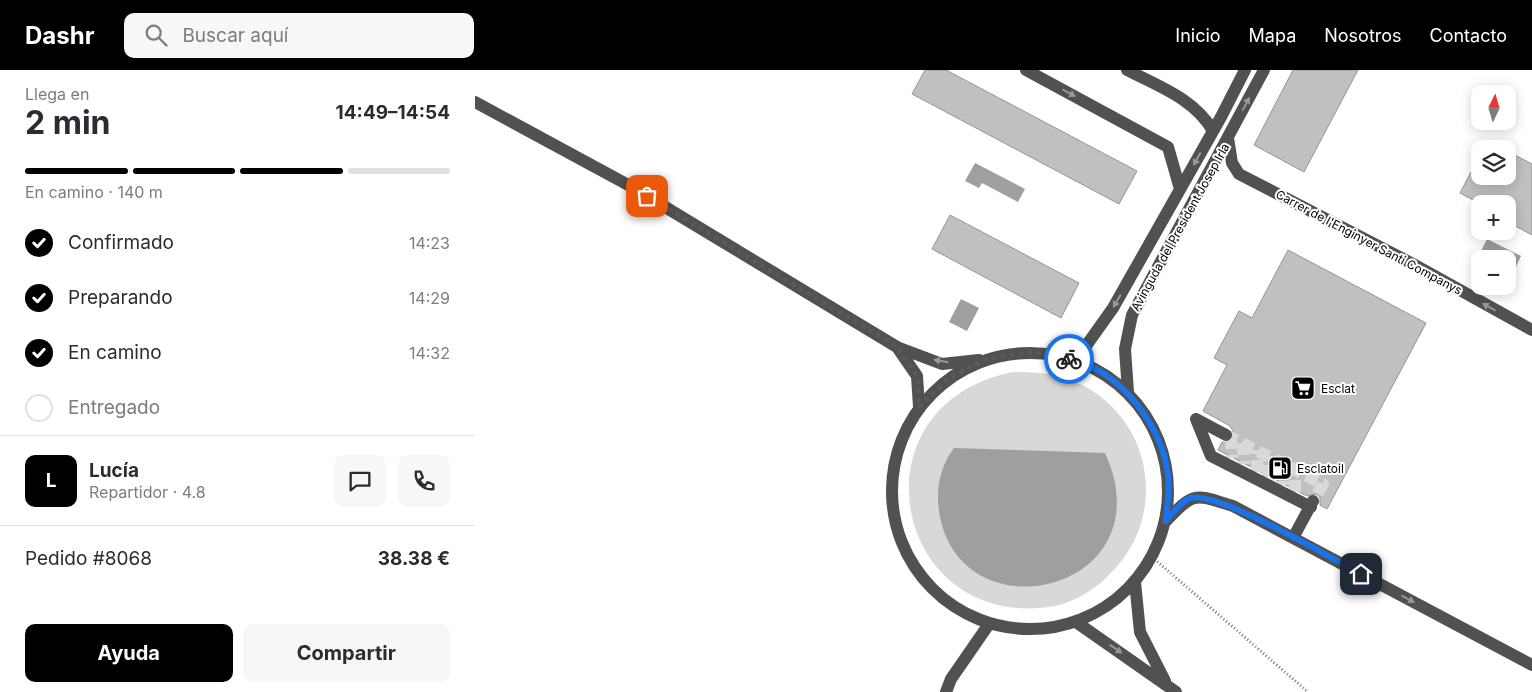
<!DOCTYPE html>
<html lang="es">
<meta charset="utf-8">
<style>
:root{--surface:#fff;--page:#f7f7f7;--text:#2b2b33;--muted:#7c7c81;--line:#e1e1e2;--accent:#000}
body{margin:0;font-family:Inter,sans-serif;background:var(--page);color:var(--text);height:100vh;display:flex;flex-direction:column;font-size:19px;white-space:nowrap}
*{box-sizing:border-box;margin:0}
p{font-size:16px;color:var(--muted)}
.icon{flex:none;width:28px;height:28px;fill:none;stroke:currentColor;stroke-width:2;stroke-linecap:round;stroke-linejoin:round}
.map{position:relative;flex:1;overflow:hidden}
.details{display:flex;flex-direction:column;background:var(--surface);width:475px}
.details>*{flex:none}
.needle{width:32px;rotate:5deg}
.fabs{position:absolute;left:996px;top:15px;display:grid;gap:10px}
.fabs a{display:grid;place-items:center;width:45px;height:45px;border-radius:10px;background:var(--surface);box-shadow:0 2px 12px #0003;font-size:25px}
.pin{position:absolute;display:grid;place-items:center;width:42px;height:42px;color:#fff;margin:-21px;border-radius:10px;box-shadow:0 2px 8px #0006}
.courier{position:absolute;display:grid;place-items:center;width:50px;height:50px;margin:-25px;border:4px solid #1a73e8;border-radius:50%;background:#fff;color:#222;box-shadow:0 1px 6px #0007}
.head em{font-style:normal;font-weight:700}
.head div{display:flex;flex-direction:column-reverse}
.head{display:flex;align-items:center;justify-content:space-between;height:85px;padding:0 25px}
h1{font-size:32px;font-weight:700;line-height:38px}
.bar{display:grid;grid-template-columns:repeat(4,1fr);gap:8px 5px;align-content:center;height:60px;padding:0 25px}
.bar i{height:6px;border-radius:4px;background:var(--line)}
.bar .current{background:var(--accent)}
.bar p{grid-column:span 4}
.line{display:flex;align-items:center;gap:12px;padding:0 25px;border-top:1px solid var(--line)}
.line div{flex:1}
.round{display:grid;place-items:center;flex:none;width:52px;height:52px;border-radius:10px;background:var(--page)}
ol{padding:0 25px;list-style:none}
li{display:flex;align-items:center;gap:15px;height:55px}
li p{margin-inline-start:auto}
li .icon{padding:5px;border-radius:50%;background:var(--accent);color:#fff;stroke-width:4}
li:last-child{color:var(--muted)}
li i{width:28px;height:28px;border:2px solid var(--line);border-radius:50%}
.button{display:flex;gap:10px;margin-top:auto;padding:10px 25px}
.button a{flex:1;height:58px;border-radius:10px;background:var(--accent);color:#fff;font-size:20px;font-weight:700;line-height:58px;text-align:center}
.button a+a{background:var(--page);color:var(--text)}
header{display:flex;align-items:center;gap:30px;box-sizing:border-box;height:70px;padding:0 25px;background:var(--accent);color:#fff}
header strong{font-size:24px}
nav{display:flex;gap:28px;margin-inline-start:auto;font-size:18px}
.search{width:350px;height:45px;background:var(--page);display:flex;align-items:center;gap:12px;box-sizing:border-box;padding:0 18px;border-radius:10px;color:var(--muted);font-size:19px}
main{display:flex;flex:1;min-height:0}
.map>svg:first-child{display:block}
.green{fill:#d8d8d8}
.water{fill:#9f9f9f}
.building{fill:#c0c0c0;stroke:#959595}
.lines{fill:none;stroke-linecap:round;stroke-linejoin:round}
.minor-tunnel{stroke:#d9d9d9;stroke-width:12;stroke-dasharray:12 6;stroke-linecap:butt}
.path{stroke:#737373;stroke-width:3;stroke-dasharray:1 2.5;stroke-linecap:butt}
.minor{stroke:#515151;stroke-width:12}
.oneway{fill:#979797}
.done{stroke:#595959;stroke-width:5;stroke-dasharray:0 9}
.route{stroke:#1a73e8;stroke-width:6}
.labels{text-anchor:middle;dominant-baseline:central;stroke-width:4;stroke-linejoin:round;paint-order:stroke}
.street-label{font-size:12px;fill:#000;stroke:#fff}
.poi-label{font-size:12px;fill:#000;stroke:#fff;text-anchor:start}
</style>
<header>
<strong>Dashr</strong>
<div class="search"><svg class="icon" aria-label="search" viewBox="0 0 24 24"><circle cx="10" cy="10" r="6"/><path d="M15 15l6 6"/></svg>Buscar aquí</div>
<nav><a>Inicio</a><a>Mapa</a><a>Nosotros</a><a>Contacto</a></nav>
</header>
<main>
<section class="details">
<div class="head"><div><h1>2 min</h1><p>Llega en</p></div><em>14:49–14:54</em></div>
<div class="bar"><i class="current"></i><i class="current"></i><i class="current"></i><i></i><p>En camino · 140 m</p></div>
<ol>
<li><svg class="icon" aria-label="check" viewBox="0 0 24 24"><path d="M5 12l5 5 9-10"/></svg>Confirmado<p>14:23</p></li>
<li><svg class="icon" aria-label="check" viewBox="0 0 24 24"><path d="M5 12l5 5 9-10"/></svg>Preparando<p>14:29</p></li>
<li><svg class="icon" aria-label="check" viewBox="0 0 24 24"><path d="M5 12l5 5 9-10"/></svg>En camino<p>14:32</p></li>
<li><i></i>Entregado</li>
</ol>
<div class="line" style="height:90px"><b class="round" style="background:var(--accent);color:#fff">L</b><div><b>Lucía</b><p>Repartidor · 4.8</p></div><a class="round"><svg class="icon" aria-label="chat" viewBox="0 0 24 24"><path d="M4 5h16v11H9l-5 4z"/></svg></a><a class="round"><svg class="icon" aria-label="phone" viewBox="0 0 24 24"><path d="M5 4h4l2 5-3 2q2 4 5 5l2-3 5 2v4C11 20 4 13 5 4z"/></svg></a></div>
<div class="line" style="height:65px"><div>Pedido #8068</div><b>38.38 €</b></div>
<div class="button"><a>Ayuda</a><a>Compartir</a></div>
</section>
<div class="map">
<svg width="1057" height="622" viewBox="0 0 1057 622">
<rect width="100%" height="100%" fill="#fff"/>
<!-- green -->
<path class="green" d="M538 302C560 302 581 303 601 312 679 347 695 448 633 506 618 521 596 534 574 537 416 558 375 334 538 302Z"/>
<!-- water -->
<path class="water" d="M500 93 550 119 543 132 507 113 504 118 490 111Z
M1012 169 1046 186 1039 201 1033 198 1032 189H1015L1005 183Z
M486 229 504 238 492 261 474 252Z
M479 378 630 383C635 395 640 407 641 420 655 528 487 557 465 447 460 422 464 398 479 378Z"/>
<!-- building -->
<path class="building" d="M450 0H471L662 101 644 134 437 24Z
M818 0H883L829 102 779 75Z
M1032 81 1057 94V165L1033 152 1032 134H1005V137L999 134 1000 131 985 123 1005 85V106H1032Z
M475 145 604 213 586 248 457 179Z
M813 180 951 253 852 439 845 435V427L841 424 832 426 743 380 747 372 752 373 758 369V361L755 356 728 341 752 295 739 288 764 241 777 248Z"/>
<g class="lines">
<!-- minor-tunnel -->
<path class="minor-tunnel" d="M751 365 848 414 838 431
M756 367 757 388
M768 373 769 394
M808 393V415
M782 402V380
M793 407 794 386
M820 422V400"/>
<!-- path -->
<path class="path" d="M677 487 833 622"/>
<!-- minor -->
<path class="minor" d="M551 0 693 77 705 119
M652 0C683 16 720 29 738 61
M0 32 157 117 422 277 467 294 504 290
M753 68 757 93 764 104 938 194 1057 260
M422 277 442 306 444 337
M417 421a138 138 0 1 1 276 0a138 138 0 1 1-276 0Z
M601 290 638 238 746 47 770 0
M653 322 650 279 657 245 789 0
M721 349 736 386 836 437
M721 349 751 365
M691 451C720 421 719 424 758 436L1057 595
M818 468 838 431
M660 512 665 562 690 611
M601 552 701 622
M471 622 476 609 514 554"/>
</g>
<!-- one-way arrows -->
<defs><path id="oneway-solid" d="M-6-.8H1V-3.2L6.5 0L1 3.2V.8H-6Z" transform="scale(1.25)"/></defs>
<g class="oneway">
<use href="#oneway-solid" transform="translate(594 23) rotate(28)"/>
<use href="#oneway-solid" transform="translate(771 34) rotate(-62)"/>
<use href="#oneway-solid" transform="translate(722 89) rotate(119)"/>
<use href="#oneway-solid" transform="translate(642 231) rotate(120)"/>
<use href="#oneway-solid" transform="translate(1014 237) rotate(-151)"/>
<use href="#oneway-solid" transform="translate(466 291) rotate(-170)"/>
<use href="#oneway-solid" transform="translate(933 529) rotate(28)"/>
<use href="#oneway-solid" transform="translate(641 579) rotate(34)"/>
</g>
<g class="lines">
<!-- done -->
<path class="done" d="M172 126 422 277 442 306 444 337 474 308 511 289 556 282 594 289"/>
<!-- route -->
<path class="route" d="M594 289C643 298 688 356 693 405 695 419 692 436 691 451 697 444 705 433 713 429 736 416 859 490 886 504"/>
</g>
<!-- icons -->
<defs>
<g id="supermarket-square" transform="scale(1.25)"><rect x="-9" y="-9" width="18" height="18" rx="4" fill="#000" stroke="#fff"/><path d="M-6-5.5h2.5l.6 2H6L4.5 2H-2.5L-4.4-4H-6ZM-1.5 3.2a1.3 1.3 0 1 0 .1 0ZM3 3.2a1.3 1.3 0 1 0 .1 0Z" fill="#fff"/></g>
<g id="fuel-square" transform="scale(1.25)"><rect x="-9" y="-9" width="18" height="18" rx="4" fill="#000" stroke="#fff"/><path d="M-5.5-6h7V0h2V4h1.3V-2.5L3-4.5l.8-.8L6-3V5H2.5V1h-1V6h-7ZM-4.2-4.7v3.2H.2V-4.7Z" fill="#fff"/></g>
</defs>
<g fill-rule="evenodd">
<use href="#supermarket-square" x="828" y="318"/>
<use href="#fuel-square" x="805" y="398"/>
</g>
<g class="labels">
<!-- street labels -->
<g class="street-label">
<text transform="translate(705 157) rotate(-61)">Avinguda del President Josep Irla</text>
<text transform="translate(894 172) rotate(28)">Carrer de l'Enginyer Santi Companys</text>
</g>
<!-- poi labels -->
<g class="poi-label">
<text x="846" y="318">Esclat</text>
<text x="822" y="398">Esclatoil</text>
</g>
</g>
</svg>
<div class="fabs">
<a><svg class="needle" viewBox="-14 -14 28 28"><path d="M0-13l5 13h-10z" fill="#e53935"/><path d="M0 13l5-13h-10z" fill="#7c7c81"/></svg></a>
<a><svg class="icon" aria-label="layers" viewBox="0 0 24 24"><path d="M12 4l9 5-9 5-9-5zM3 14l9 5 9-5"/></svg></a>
<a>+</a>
<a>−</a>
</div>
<div class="pin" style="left:172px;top:126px;background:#ea580c"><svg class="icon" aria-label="bag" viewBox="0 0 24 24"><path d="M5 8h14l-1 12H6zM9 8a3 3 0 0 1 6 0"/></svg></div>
<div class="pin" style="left:886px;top:504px;background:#1f2937"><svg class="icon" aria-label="home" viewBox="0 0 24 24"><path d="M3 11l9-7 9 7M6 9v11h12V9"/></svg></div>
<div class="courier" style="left:594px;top:289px"><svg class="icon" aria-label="bike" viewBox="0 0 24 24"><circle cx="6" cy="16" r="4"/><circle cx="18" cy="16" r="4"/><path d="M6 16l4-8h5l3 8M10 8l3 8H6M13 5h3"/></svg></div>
</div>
</main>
